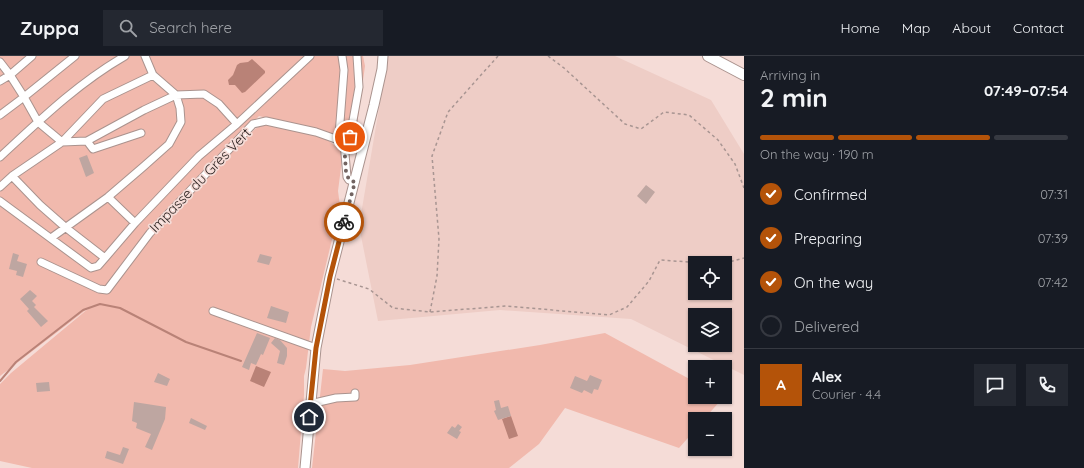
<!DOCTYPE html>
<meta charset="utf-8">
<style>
:root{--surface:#171b24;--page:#242831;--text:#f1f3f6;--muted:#9ea1a6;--line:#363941;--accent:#b45309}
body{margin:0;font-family:Quicksand,sans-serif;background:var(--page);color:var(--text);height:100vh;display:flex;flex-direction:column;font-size:15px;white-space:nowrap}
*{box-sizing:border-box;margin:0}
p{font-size:13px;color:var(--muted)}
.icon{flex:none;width:22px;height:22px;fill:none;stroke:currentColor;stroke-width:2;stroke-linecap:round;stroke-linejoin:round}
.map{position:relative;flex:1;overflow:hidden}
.panel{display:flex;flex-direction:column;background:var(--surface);width:340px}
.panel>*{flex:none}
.tools{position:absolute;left:688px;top:200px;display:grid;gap:8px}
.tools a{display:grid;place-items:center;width:44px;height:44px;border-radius:0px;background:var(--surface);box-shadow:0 1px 3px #0004;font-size:20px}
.pin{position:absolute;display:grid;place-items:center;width:34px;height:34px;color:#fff;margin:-17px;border:2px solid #fff;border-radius:50%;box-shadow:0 1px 4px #0007}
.courier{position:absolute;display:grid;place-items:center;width:40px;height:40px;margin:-20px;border:3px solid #b45309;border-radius:50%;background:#fff;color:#222;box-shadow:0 1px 5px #0007}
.head em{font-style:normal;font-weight:700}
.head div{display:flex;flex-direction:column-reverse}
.head{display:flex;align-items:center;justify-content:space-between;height:68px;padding:0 16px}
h1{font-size:26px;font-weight:700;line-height:30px}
.bar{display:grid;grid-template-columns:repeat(4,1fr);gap:6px 4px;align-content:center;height:48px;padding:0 16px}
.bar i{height:5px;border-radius:3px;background:var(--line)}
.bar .selected{background:var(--accent)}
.bar p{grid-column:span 4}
.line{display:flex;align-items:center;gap:10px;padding:0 16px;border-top:1px solid var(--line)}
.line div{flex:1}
.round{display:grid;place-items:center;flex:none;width:42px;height:42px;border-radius:0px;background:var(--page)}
ol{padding:0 16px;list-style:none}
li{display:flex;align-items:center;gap:12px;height:44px}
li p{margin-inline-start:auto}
li .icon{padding:4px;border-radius:50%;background:var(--accent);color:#fff;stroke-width:4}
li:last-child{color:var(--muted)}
li i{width:22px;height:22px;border:2px solid var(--line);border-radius:50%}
header{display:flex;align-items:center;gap:24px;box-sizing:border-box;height:56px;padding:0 20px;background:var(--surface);border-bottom:1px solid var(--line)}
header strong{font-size:19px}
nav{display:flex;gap:22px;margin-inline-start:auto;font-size:14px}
.search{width:280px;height:36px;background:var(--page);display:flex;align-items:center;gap:10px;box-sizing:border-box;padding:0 14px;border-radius:0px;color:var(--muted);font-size:15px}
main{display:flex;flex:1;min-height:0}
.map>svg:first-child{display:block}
.built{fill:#eecdc6;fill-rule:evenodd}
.green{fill:#f1b9ad}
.water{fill:#b98277}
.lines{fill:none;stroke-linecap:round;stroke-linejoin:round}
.stream{stroke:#b98277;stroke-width:2}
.building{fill:#bea6a1}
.minor-casing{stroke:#aa938e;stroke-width:9}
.major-casing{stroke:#aa938e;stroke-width:11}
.highway-casing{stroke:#aa938e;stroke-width:12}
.path{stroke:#a89592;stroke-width:1.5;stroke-dasharray:3 3;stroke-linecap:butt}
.minor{stroke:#fff;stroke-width:7}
.major{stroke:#fff;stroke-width:9}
.highway{stroke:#fff;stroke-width:10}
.done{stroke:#726461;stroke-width:4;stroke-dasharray:0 7.2}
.route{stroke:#b45309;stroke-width:5}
.labels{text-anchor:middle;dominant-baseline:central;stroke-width:3.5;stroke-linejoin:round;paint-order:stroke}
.street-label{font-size:14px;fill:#2c2321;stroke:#f5dcd7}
</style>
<header>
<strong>Zuppa</strong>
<div class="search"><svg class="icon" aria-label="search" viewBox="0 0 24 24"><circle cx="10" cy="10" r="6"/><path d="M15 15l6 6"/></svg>Search here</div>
<nav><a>Home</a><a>Map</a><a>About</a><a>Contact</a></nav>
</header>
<main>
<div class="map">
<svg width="744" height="412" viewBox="0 0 744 412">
<rect width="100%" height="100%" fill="#f5dcd7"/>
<!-- built -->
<path class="built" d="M388 0H615L711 44 744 98V319L631 263 500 254 378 265 359 170ZM695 207H725V237H695ZM695 259H725V289H695Z"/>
<!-- green -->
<path class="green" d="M0 0H363L365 10 355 84 259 60 147 175 151 179 255 73 264 68 320 78 343 96 338 135 340 150 311 271 306 312 304 320V339L298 412H32L0 405V328L11 317 95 247 0 320Z
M605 277 695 326V341H720L722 343 704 363H695V374L679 392 565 352 539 388 509 412H312L323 313 345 315 410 309 540 289Z"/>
<!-- water -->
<path class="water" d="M252 3 265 15V17L245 36 242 37 235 29H229L228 24 233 19 237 9 240 7 248 6Z
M256 310 271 316 264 331 250 325Z
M511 360 518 380 509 383 502 363Z"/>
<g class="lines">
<!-- stream -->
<path class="stream" d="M0 325 16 306 83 254 100 248 120 252 186 286 241 305"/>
</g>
<!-- building -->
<path class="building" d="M87 99 94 117 86 121 79 102Z
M646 129 655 136 646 148 637 140Z
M13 197 19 199 17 205 27 208 23 221 16 219 17 215 9 213Z
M260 198 272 201 269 209 257 206Z
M30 234 37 240 32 245 36 249 34 251 48 265 41 271 27 255 29 253 20 243Z
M271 250 289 256 286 267 267 262Z
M257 277 270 282 263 299 261 298 256 309 251 307 249 314 242 311Z
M275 282 280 284 287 292V300L284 309 277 307 280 295 271 287Z
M158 317 170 323 167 330 154 326Z
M590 319 602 324 598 334 594 333 592 338 584 334 582 337 570 332 575 320 587 325Z
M49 326 50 335 37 336 36 327Z
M499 344 501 352 508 350 511 360 498 364 494 355 496 354 494 345Z
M134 346 166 351 165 363 152 394 145 391 151 378 136 372 137 367 132 365Z
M191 362 207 370 205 374 189 367Z
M458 368 462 371 459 375 461 376 457 383 447 377 452 370 455 372Z
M123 391 129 393 123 408 105 402 107 395 120 399Z"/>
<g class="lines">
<!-- minor casing -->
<g class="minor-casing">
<path id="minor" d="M75 0 24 41 38 66 62 86 103 43 153 19
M342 0 344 14 339 79 344 86 347 121 349 124 355 126
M0 6 10 19 0 25
M0 59 24 41 10 19 32 0
M87 85 93 93 141 77
M344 86 350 81 359 31 357 0
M0 101C40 64 78 27 125 0
M0 131 12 120 62 86 87 85 144 54 176 39 204 38 219 48 237 68 310 0
M108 141 135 167
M0 145 91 212 98 210 105 202 65 171 40 149 12 120
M51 182 108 141 143 111 169 88 181 66 180 52 176 39 153 19 145 0
M105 202 135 167 199 100 237 68
M41 206 99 233 107 234 150 177 253 68 266 65 316 76 344 86
M213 255 316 292
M310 348 336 342 355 341V337"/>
</g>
<!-- major casing -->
<g class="major-casing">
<path id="major" d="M305 412 316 292 330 221 374 49 382 13 383 0"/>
</g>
<!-- highway casing -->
<g class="highway-casing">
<path id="highway" d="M708 0 744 19"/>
</g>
<!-- path -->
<path class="path" d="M548 0 564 12 625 68 641 73 664 56 689 59 718 84 735 108 744 132
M725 207 744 202
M337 223 369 233 393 252 430 256 506 250 609 259 627 251 649 225 660 204 703 207
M430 256 437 220 439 183 432 100 448 56 498 0"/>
<!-- minor -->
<use href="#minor" class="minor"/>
<!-- major -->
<use href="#major" class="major"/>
<!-- highway -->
<use href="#highway" class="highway"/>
</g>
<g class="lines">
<!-- done -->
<path class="done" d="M344 166 355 126 349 124 346 116 344 86 350 81"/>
<!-- route -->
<path class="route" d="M309 361 316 292 330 221 344 166"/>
</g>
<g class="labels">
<!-- street labels -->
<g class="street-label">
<text transform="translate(200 124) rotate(-46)">Impasse du Grès Vert</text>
</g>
</g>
</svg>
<div class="tools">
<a><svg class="icon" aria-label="locate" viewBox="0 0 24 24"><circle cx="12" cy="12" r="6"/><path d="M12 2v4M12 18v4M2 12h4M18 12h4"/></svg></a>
<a><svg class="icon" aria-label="layers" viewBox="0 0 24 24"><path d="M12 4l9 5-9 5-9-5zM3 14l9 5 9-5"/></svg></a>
<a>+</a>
<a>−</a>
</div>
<div class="pin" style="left:350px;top:81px;background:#ea580c"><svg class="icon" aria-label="bag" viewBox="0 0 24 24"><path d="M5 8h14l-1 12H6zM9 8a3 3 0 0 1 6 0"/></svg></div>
<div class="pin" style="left:309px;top:361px;background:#1f2937"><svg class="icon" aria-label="home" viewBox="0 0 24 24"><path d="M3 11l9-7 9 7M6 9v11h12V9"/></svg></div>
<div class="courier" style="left:344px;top:166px"><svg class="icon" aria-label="bike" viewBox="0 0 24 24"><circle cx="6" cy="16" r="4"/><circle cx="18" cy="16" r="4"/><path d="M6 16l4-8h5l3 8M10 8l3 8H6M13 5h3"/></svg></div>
</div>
<section class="panel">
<div class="head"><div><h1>2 min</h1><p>Arriving in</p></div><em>07:49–07:54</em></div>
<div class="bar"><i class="selected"></i><i class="selected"></i><i class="selected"></i><i></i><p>On the way · 190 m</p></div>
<ol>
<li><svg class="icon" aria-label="check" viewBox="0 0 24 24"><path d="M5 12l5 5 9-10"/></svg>Confirmed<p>07:31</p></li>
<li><svg class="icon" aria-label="check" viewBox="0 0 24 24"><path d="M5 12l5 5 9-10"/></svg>Preparing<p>07:39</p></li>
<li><svg class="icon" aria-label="check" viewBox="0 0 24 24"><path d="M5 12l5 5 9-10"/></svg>On the way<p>07:42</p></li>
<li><i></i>Delivered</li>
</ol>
<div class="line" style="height:72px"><b class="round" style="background:var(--accent);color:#fff">A</b><div><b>Alex</b><p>Courier · 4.4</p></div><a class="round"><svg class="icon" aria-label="chat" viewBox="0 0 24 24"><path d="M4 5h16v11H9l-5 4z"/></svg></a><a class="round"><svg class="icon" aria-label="phone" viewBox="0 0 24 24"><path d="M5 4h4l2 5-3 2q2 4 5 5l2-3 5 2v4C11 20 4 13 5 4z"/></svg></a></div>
</section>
</main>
